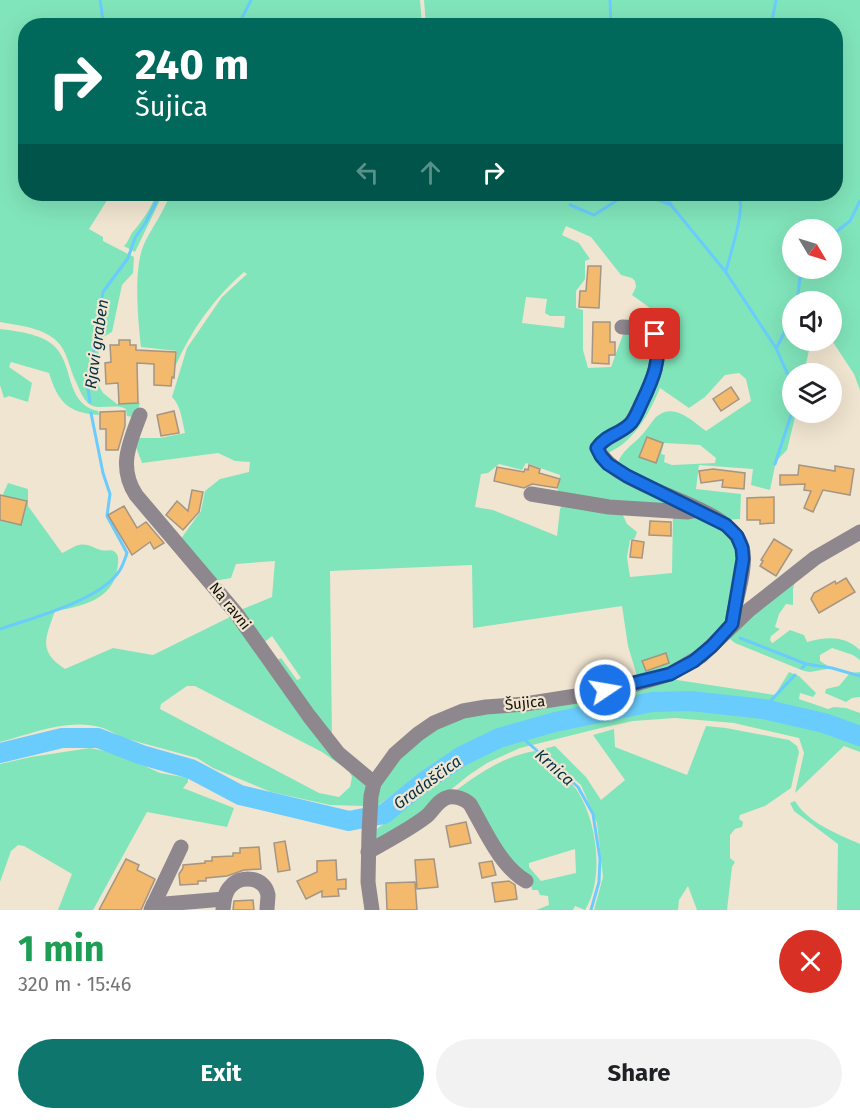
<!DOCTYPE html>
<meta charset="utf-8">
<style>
:root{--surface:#fff;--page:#f2f2f2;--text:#202124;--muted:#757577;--accent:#0f766e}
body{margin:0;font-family:"Fira Sans",sans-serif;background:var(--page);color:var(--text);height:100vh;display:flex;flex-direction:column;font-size:22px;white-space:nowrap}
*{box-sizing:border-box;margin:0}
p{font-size:20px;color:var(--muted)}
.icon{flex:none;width:33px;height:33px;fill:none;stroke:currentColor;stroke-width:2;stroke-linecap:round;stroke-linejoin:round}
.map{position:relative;height:910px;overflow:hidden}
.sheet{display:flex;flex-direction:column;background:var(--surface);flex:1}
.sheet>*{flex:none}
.top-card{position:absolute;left:18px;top:18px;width:825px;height:183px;border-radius:24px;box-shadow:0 6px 24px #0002;background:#00695c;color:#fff;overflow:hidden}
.needle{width:39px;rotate:128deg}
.controls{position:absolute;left:782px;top:219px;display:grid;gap:12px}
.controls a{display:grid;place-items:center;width:60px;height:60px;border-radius:50%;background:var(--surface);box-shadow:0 6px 24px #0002;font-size:30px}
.pin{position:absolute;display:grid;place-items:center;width:51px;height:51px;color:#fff;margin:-26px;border-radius:12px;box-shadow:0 3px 9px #0006}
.me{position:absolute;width:66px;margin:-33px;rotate:78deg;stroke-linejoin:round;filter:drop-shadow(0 0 4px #0008)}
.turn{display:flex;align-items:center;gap:21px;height:126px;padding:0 18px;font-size:27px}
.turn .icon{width:78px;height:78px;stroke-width:2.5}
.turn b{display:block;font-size:42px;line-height:51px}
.lanes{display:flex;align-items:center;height:57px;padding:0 18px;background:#0003;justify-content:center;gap:30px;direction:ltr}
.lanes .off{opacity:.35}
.round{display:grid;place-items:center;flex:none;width:63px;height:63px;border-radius:32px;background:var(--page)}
.summary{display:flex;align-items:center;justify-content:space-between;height:102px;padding:0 18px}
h1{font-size:36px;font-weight:700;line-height:45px;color:#1e9e55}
.primary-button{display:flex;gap:12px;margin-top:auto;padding:12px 18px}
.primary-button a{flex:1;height:69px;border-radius:36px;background:var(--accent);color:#fff;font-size:24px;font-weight:700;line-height:69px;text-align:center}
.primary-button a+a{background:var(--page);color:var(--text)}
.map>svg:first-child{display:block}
.green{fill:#81e5bb;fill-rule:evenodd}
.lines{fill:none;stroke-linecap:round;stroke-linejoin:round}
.stream{stroke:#6accfd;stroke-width:3}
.river{stroke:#6accfd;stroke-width:20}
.building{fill:#f3b96c;stroke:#a49584;stroke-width:1.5}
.minor{stroke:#8f878e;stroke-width:15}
.route-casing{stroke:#114b97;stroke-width:15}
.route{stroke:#1a73e8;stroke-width:10}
.labels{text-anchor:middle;stroke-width:4.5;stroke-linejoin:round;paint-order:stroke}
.street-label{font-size:15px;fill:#131009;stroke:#f0e5d0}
.water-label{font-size:16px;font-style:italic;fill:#022f43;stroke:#f0e5d0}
</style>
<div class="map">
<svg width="860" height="910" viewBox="0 0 860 910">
<rect width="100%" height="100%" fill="#f0e5d0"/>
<!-- green -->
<g class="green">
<path d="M0 0H420L422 25 26 26V194H111L89 229 103 237V241L134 257 133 273 122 285 112 332 98 340 99 359 92 374 103 393 117 404 140 403 137 413 133 417 127 416 126 409C115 403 99 411 89 404 83 399 80 391 77 384 71 373 69 360 63 349 51 328 21 326 0 322Z"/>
<path d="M424 0H860V390L854 374 831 339V302H792V340L811 341 804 373 792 374V412L796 413 787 450 776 461 770 490 751 485 753 469 699 465 696 489 741 494 740 519 723 520 624 470 618 463C621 452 632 445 640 437 646 431 650 424 655 418 673 401 691 420 706 431L751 401 746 379 739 373 725 375 705 397 689 408 660 388C649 414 633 444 605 454L601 446C614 439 629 431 638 418 655 395 664 362 659 335 658 328 660 322 657 316 652 308 640 301 632 295L636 287 635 281 632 278 621 275 591 237 566 226 562 235 579 243 590 259 585 261V279L576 291V308L583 310V350L588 368 611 367 624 332C679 323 643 393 631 415 623 430 585 437 594 454 608 479 657 492 681 503L688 508 687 510 611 504 557 495 560 475 526 463 522 470 499 464 488 473 481 474 475 507 493 510 557 536 560 509 564 502 621 511 627 524 637 532 635 538 630 540 627 557 630 577 672 573 673 513C697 514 737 521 740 551 741 565 737 579 734 592 730 613 725 630 708 645 685 667 665 668 638 679L628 646 622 606 473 628 472 565 330 571 332 740 312 716 275 661 281 658 297 680 301 678 272 636 262 644 238 611 272 597 275 561 236 564 231 578 214 581 180 540 201 511 205 491 220 479 249 472 250 462 235 461 218 453 142 463 136 447 132 448 135 438H160L185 433C182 420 181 406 172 397L187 348 222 297 247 274 244 272C214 298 191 330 175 367L177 351 141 347C138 320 133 269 144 244 152 227 164 212 170 194H836V26L426 25ZM792 230H831V268H792ZM526 297 547 299 545 313 550 316H565L564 328 522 323ZM664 443 700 445 716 458 715 463 672 465 664 462 665 455 661 454Z"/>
<path d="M156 194H163L135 252 124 246C128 242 129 238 132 233 142 221 151 209 156 194Z"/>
<path d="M0 329C17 331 41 334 53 345 75 364 64 403 98 411L99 415C68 413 58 402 49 373L11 362 9 367 32 383 28 402 9 396 4 398 0 385Z"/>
<path d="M8 483 28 489V506L62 553C68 551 73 546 79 545 88 543 93 548 101 550 107 552 111 548 115 552 120 556 118 564 117 570 113 599 81 607 55 611 46 638 37 650 65 669L113 648 153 655 234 615 362 780 366 787 363 806 330 805 271 792 213 768 197 758 120 737C85 711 38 732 0 742V501ZM187 686H195L322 752 349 771 352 777 350 787 339 797 319 793 160 709 161 704Z"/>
<path d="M795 581 793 589V605L786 604 779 614 775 627 780 629 771 636 770 640 772 643 774 642 790 630 804 635 807 642C826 637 844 635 860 650V660L853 655 832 648 820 655V661L828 666 827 669 810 672 804 671 735 643 730 639 731 633Z"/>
<path d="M789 672 799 676 816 693 813 697 800 693 799 699 828 709 834 707 846 708 860 713V728L803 710 700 695 663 693 521 722 480 738 433 764 376 807C378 764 421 737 455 719L675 677 677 680 775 695Z"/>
<path d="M860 672V697L852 698 846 702 825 693 826 689 839 686 850 673Z"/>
<path d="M660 707 714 708 823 728 860 741V752L844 746 795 793 804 753 799 738 734 723 675 718 633 721 601 728 520 748 487 763 469 775 413 820 373 844V832L454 768 498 743 518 741 549 729 596 718Z"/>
<path d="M706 726 726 728 789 740 797 746 799 752 791 788 765 806 740 815 739 819 743 822 742 827 735 829 730 835V858L735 862 732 867 727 910H697L688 886 679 900 678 910H594L603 877 597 823 581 785 550 758 543 749 555 746 586 777 601 800 625 780 593 735 614 729 615 747 687 775Z"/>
<path d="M90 748 119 754 160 773 188 778V782L183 788 234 808 227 827 147 812 93 910H58L72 874 24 846 18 845 11 851 0 882V764L31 757Z"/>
<path d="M535 751C547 765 566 776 576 789 597 819 605 878 585 910L575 906 573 910H536L549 905 548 896 540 895 538 890H532L530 878 517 874 455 791C480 773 504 756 535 751ZM575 849 576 873 541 881 529 867V863Z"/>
<path d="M795 801C808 823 838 834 860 844V910H837L838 844 794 811 790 803Z"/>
</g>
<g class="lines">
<!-- stream -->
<g class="stream">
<path d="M100 0 104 26"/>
<path d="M610 0 611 26"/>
<path d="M238 26 251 0"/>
<path d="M771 26 776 0"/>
<path d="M643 194 671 205"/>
<path d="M665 194 671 205 725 271 776 348 792 384"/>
<path d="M570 205 594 215 627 194"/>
<path d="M831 236 850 221 860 201"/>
<path d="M726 271C731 251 745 212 739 194"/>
<path d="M797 302 800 278 807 268"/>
<path d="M777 347 792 317"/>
<path d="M90 402 88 389 103 292 128 258 135 238 146 222 160 194"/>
<path d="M775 464 792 412"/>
<path d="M0 629C32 618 102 600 120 570 123 565 125 559 127 553L107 516 110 494 103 473 91 413"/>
<path d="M740 638 806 664"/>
<path d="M802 668 806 664 832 668 860 676"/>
<path d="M763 709 795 675"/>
<path d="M517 733 578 787 593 814 600 859 599 882 591 910"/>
<path d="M0 746 3 751"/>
</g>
<!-- river -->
<path class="river" d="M0 753 62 738H98L142 755 191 769 240 795 349 821 384 814 425 781 462 756 499 738 555 722 652 702 691 701 763 709 824 723 860 736"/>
</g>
<!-- building -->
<g class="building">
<path d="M588 266H601L599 308 579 307 580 291H586Z"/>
<path d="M593 322H610V342H615V355H609V364L592 363Z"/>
<path d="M119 340H130V345H136V350L176 352 174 378 172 377 171 386 154 385V364L137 363 138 403 119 404 118 383 106 384 105 363 111 362 110 345H119Z"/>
<path d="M731 387 739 399 721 411 713 399Z"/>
<path d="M125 411V426L118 450H106V429H100V412Z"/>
<path d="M174 411 179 433 161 436 157 415Z"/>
<path d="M647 437 663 443 656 463 639 457Z"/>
<path d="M529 465 540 469 539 473 560 479 557 488 532 484 524 488 494 481 497 467 524 472 525 469 528 470Z"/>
<path d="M799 465 835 471V466L854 469 850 495 823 490 813 512 804 508 811 491 804 490 805 484 780 485V475H798Z"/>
<path d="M713 469 745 473 744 489 722 487 723 480 701 483 699 471Z"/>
<path d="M192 490 203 492 199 512 183 530 166 515 177 501 188 511Z"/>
<path d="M0 495 27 501 21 525 0 520Z"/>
<path d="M774 497V523L760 524V520H747V498Z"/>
<path d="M124 506 137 528 146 522 164 543 154 549 150 542 132 555 108 515Z"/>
<path d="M650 521 671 522V536L649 535Z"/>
<path d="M774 539 792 550 776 576 760 566 763 561 761 560Z"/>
<path d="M632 540 644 542 642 558 630 557Z"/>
<path d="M846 578 855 592 819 613 811 599 814 593 835 581 836 584Z"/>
<path d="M666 653 669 663 646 671 642 661Z"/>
<path d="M466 822 471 843 450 847 446 826Z"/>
<path d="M285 841 290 870 278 872 274 843Z"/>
<path d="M259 847 261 869 244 870 227 876 206 878V881H198V884L180 885 179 874 183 868V865L205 863V861H212V857L233 856V853H240V848Z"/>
<path d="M126 859 139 865 137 870 155 879 141 910H99Z"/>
<path d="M434 859 438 887 417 889 415 860Z"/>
<path d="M336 860 337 880 346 879V889H338L339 896 322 897V891L306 899 297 881 317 872V861Z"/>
<path d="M492 861 496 875 482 878 479 863Z"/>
<path d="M509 881 515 885 517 899 495 902 492 883Z"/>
<path d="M415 882 417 910H387L386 883Z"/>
<path d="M253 900 254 910H233L234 901Z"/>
</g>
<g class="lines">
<!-- minor -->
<g class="minor">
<path d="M622 327 643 328 655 334C662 359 653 379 642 402 639 408 635 417 631 423 621 434 605 436 597 448 618 493 728 501 742 547 748 567 734 603 732 624"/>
<path d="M140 415C129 444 118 467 136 495L236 613 309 716 338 753 374 783"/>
<path d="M531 494 609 507 688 512 698 510"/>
<path d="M368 852C385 842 414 827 428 815 434 809 439 799 449 797 456 796 465 799 470 804 485 830 500 866 526 881"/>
<path d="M153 905 224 899"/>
<path d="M151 910 181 847"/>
<path d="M223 910C224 902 224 893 230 887 241 874 265 877 268 895 268 900 267 905 267 910"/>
<path d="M372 910 368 882 369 833 371 796 374 783 395 754 418 734 434 723 463 711 486 707 525 704 589 694 636 684 670 674 701 656 749 610 815 558 860 532"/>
</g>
</g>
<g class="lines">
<!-- route casing -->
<g class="route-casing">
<path id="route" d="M605 690 670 674 694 661 712 646 732 624 743 559 742 548 737 536 726 525 627 476 608 464 601 456 597 448C605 435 621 434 631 423 636 417 639 408 642 402 653 379 662 359 655 334"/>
</g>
<!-- route -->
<use href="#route" class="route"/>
</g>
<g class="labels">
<!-- street labels -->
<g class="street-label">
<text transform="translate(230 606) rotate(51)" y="5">Na ravni</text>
<text transform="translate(525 703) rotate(-6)" y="5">Šujica</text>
</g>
<!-- water labels -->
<g class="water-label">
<text transform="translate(96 344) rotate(-82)" y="6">Rjavi graben</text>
<text transform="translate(555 767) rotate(42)" y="6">Krnica</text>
<text transform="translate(427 782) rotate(-36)" y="6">Gradaščica</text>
</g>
</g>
</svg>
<div class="controls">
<a><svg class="needle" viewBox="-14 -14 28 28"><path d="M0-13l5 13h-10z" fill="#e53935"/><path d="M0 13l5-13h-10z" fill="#757577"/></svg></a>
<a><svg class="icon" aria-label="sound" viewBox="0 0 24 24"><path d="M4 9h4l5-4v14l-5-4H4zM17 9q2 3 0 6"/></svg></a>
<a><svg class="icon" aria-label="layers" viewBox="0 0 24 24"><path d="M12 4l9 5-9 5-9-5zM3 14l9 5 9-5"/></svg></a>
</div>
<div class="pin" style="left:655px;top:334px;background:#d93025"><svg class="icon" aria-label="arrive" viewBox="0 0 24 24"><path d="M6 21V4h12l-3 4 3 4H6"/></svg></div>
<svg class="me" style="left:605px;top:690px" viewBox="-20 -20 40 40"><circle r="17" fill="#1a73e8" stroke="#fff" stroke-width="3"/><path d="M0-11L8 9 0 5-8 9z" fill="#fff"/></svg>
<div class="top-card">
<div class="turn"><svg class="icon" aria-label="right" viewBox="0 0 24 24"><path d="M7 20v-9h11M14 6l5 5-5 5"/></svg><div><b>240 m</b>Šujica</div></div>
<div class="lanes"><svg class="icon off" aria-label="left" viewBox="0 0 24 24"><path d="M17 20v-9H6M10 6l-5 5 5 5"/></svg><svg class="icon off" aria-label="ahead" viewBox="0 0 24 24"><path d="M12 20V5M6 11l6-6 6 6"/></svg><svg class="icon" aria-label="right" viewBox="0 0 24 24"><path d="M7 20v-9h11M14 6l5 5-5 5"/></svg></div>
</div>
</div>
<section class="sheet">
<div class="summary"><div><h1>1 min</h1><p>320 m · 15:46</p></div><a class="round" style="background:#d93025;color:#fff"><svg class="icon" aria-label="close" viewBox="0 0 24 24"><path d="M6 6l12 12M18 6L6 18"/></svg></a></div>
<div class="primary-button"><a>Exit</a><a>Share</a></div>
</section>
